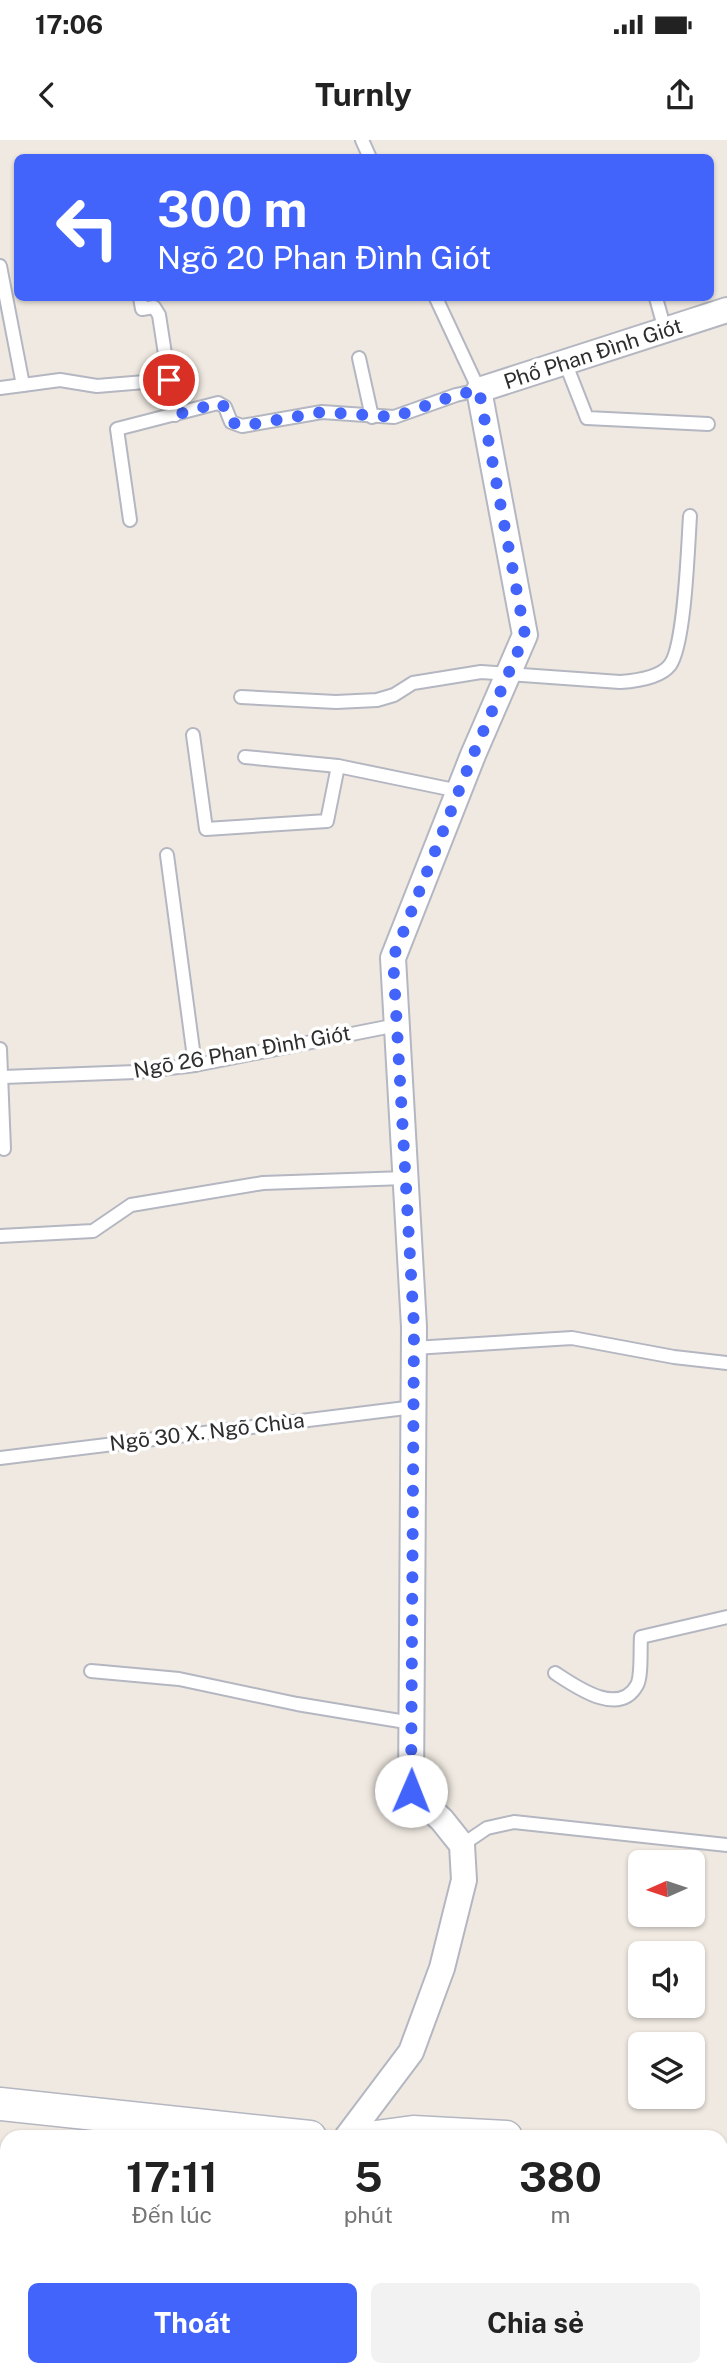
<!DOCTYPE html>
<html lang="vi">
<meta charset="utf-8">
<style>
:root{--surface:#fff;--page:#f2f2f2;--text:#222;--muted:#767676;--accent:#4264fb}
body{margin:0;font-family:"Public Sans",sans-serif;background:var(--page);color:var(--text);height:100vh;display:flex;flex-direction:column;font-size:26px;white-space:nowrap}
*{box-sizing:border-box;margin:0}
p{font-size:23px;color:var(--muted)}
.icon{flex:none;width:38px;height:38px;fill:none;stroke:currentColor;stroke-width:2;stroke-linecap:round;stroke-linejoin:round}
.map{position:relative;flex:1;overflow:hidden}
.sheet{position:absolute;left:0px;top:1990px;width:728px;height:247px;display:flex;flex-direction:column;background:var(--surface);border-radius:21px 21px 0 0;box-shadow:0 2px 5px #0004}
.sheet>*{flex:none}
.guide{position:absolute;left:14px;top:14px;width:700px;height:147px;border-radius:10px;box-shadow:0 2px 5px #0004;background:#4264fb;color:#fff;overflow:hidden}
.needle{width:46px;rotate:267deg}
.tools{position:absolute;left:628px;top:1710px;display:grid;gap:14px}
.tools a{display:grid;place-items:center;width:77px;height:77px;border-radius:10px;background:var(--surface);box-shadow:0 2px 5px #0004;font-size:35px}
.pin{position:absolute;display:grid;place-items:center;width:60px;height:60px;color:#fff;margin:-30px;border:4px solid #fff;border-radius:50%;box-shadow:0 2px 7px #0007}
.me{position:absolute;width:77px;margin:-38px;rotate:1deg;stroke-linejoin:round;filter:drop-shadow(0 0 5px #0008)}
.turn{display:flex;align-items:center;gap:24px;height:147px;padding:0 28px;font-size:32px}
.turn .icon{width:91px;height:91px;stroke-width:2.5}
.turn b{display:block;font-size:49px;line-height:60px}
.eta{display:flex;justify-content:space-evenly;align-items:center;height:119px;text-align:center}
.eta b{font-size:42px;font-weight:700;line-height:49px}
.cta{display:flex;gap:14px;margin-top:auto;padding:14px 28px}
.cta a{flex:1;height:80px;border-radius:10px;background:var(--accent);color:#fff;font-size:28px;font-weight:700;line-height:80px;text-align:center}
.cta a+a{background:var(--page);color:var(--text)}
.status{display:flex;justify-content:space-between;align-items:center;height:49px;padding:0 35px;background:var(--surface);direction:ltr}
.status svg{height:19px;fill:currentColor}
header{display:flex;justify-content:space-between;align-items:center;height:91px;padding:0 28px;background:var(--surface);font-size:32px;font-weight:700}
.map>svg:first-child{display:block}
.building{fill:#cbc7bf}
.lines{fill:none;stroke-linecap:round;stroke-linejoin:round}
.service-casing{stroke:#b4b7c1;stroke-width:16}
.minor-casing{stroke:#b4b7c1;stroke-width:28}
.tertiary-casing{stroke:#b4b7c1;stroke-width:35}
.service{stroke:#fff;stroke-width:12}
.minor{stroke:#fff;stroke-width:24}
.tertiary{stroke:#fff;stroke-width:32}
.route{stroke:#4264fb;stroke-width:12;stroke-dasharray:0 21.6}
.labels{text-anchor:middle;stroke-width:7;stroke-linejoin:round;paint-order:stroke}
.street-label{font-size:21px;fill:#2e2e2e;stroke:#fff}
</style>
<div class="status"><b>17:06</b><svg viewBox="0 0 49 12"><path d="M0 12V9h3v3zM5 12V6h3v6zM10 12V3h3v9zM15 12V0h3v12zM26 1h20v11H26zM47 4h2v5h-2z"/></svg></div>
<header><svg class="icon" aria-label="back" viewBox="0 0 24 24"><path d="M15 5l-7 7 7 7"/></svg>Turnly<svg class="icon" aria-label="share" viewBox="0 0 24 24"><path d="M12 15V3M7 8l5-5 5 5M5 13v7h14v-7"/></svg></header>
<div class="map">
<svg width="727" height="2236" viewBox="0 0 727 2236">
<rect width="100%" height="100%" fill="#efe9e1"/>
<!-- building -->
<g class="building">
<path d="M3 2231 96 2233V2236H3Z"/>
<path d="M131 2232 170 2234V2236H131Z"/>
</g>
<g class="lines">
<!-- service casing -->
<g class="service-casing">
<g id="service">
<path d="M362 0 370 18"/>
<path d="M0 126 23 245 60 240 97 246 169 240 175 275"/>
<path d="M140 158 142 169 154 167 159 175 169 240"/>
<path d="M656 158 665 190"/>
<path d="M359 218 372 277"/>
<path d="M565 222 587 278 708 284"/>
<path d="M0 248 23 245"/>
<path d="M130 380 117 289 218 263 225 267 231 282 242 286 322 272 394 277 456 255 479 250 436 158"/>
<path d="M241 557 336 562 377 560 394 555 413 543 481 532 620 542C635 541 660 538 670 525 685 505 688 405 690 376"/>
<path d="M193 595 206 689 327 681 338 626"/>
<path d="M245 617 338 626 459 651"/>
<path d="M167 715 195 925"/>
<path d="M0 909 4 1009"/>
<path d="M3 937 136 932 195 925 397 885"/>
<path d="M0 1096 93 1091 131 1065 263 1043 405 1038"/>
<path d="M414 1208 572 1198 674 1217 727 1223"/>
<path d="M0 1318 414 1267"/>
<path d="M91 1531 179 1539 297 1564 412 1583"/>
<path d="M555 1533C575 1546 619 1578 637 1545 642 1536 640 1508 641 1497L727 1477"/>
<path d="M462 1705 487 1688 514 1682 727 1705"/>
<path d="M721 2185 727 2164"/>
<path d="M707 2236 709 2230"/>
</g>
</g>
<!-- minor casing -->
<g class="minor-casing">
<g id="minor">
<path d="M347 1997 411 1912 442 1828 464 1740 462 1705 442 1680 411 1651 414 1187 393 818 473 615 525 495 479 250 727 170"/>
<path d="M363 2230 364 2236"/>
</g>
</g>
<!-- tertiary casing -->
<g class="tertiary-casing">
<g id="tertiary">
<path d="M0 1964 310 1997"/>
<path d="M376 1997 413 1992 506 1997"/>
<path d="M721 2124 727 2129"/>
</g>
</g>
<!-- service -->
<use href="#service" class="service"/>
<!-- minor -->
<use href="#minor" class="minor"/>
<!-- tertiary -->
<use href="#tertiary" class="tertiary"/>
</g>
<g class="lines">
<!-- route -->
<path class="route" d="M169 240 175 275 218 263 225 267 231 282 242 286 322 272 394 277 456 255 479 250 525 495 473 615 393 818 414 1187 411 1651"/>
</g>
<g class="labels">
<!-- street labels -->
<g class="street-label">
<text transform="translate(593 214) rotate(-18)" y="7">Phố Phan Đình Giót</text>
<text transform="translate(242 912) rotate(-10)" y="7">Ngõ 26 Phan Đình Giót</text>
<text transform="translate(207 1292) rotate(-7)" y="7">Ngõ 30 X. Ngõ Chùa</text>
</g>
</g>
</svg>
<div class="tools">
<a><svg class="needle" viewBox="-14 -14 28 28"><path d="M0-13l5 13h-10z" fill="#e53935"/><path d="M0 13l5-13h-10z" fill="#767676"/></svg></a>
<a><svg class="icon" aria-label="sound" viewBox="0 0 24 24"><path d="M4 9h4l5-4v14l-5-4H4zM17 9q2 3 0 6"/></svg></a>
<a><svg class="icon" aria-label="layers" viewBox="0 0 24 24"><path d="M12 4l9 5-9 5-9-5zM3 14l9 5 9-5"/></svg></a>
</div>
<div class="pin" style="left:169px;top:240px;background:#d93025"><svg class="icon" aria-label="arrive" viewBox="0 0 24 24"><path d="M6 21V4h12l-3 4 3 4H6"/></svg></div>
<svg class="me" style="left:411px;top:1651px" viewBox="-20 -20 40 40"><circle r="19" fill="#fff"/><path d="M0-13L10 11 0 6-10 11z" fill="#4264fb"/></svg>
<div class="guide">
<div class="turn"><svg class="icon" aria-label="left" viewBox="0 0 24 24"><path d="M17 20v-9H6M10 6l-5 5 5 5"/></svg><div><b>300 m</b>Ngõ 20 Phan Đình Giót</div></div>
</div>
<section class="sheet">
<div class="eta">
<div><b>17:11</b><p>Đến lúc</p></div>
<div><b>5</b><p>phút</p></div>
<div><b>380</b><p>m</p></div>
</div>
<div class="cta"><a>Thoát</a><a>Chia sẻ</a></div>
</section>
</div>
